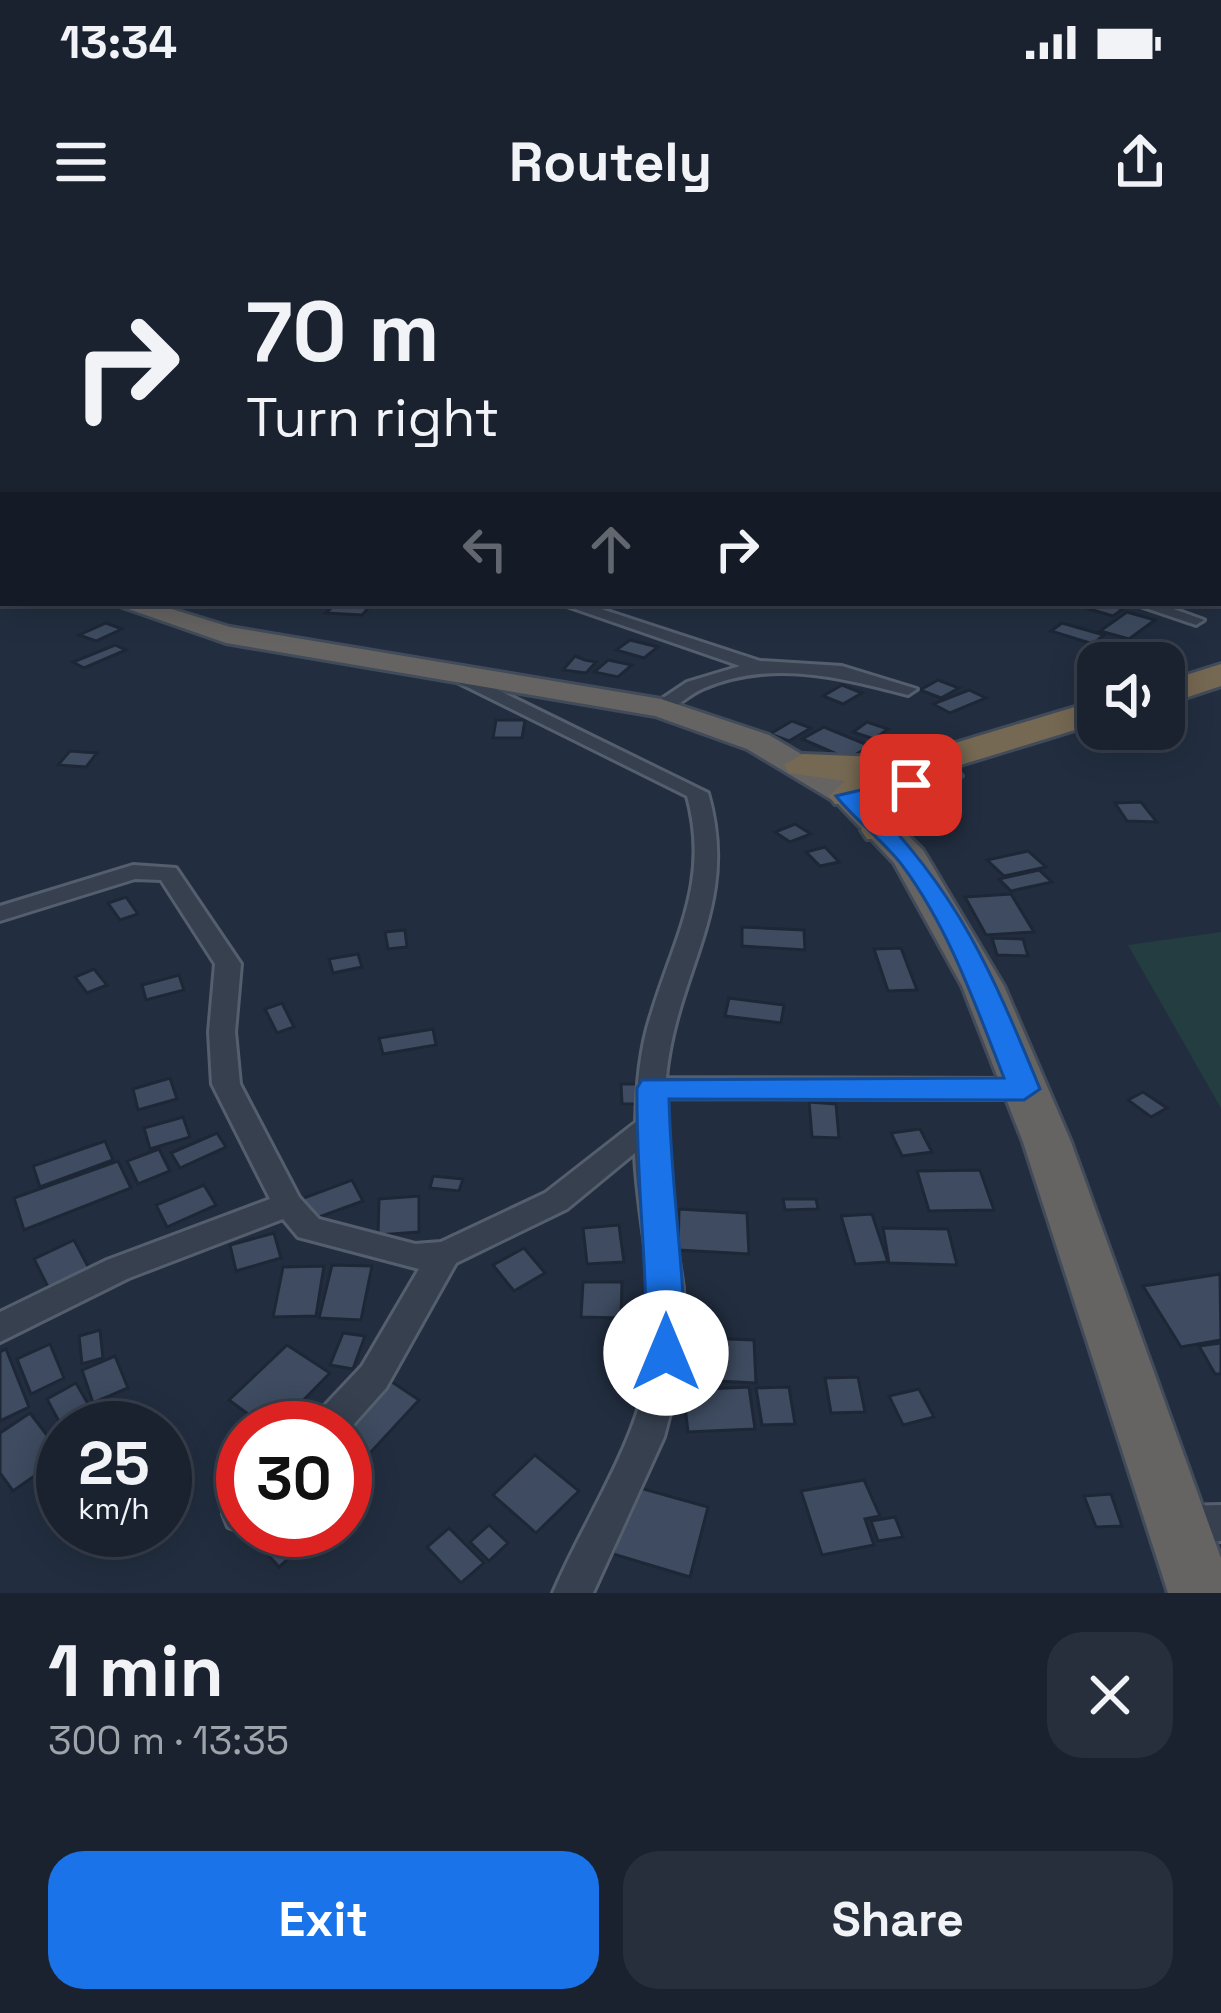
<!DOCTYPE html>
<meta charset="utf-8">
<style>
:root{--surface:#1a2230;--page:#272f3c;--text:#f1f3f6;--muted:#9fa4ab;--line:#383f4c;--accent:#1a73e8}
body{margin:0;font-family:"Space Grotesk",sans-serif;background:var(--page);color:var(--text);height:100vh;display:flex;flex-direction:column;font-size:45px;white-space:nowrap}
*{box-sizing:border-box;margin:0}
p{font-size:39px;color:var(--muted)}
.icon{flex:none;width:66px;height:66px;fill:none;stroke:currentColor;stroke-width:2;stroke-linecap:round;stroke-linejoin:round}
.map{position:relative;height:1353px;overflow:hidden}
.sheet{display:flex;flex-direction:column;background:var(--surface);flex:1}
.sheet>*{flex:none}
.top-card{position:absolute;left:0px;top:0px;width:1221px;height:366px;box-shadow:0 6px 30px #0003,0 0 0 3px var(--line);background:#1a2230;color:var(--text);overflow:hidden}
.controls{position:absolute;left:1077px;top:402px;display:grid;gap:24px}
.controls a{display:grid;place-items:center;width:108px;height:108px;border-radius:24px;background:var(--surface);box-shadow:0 6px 30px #0003,0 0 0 3px var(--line);font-size:60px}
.speed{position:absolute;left:36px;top:1161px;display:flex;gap:24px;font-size:60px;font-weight:700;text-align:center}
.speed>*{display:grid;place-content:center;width:156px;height:156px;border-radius:50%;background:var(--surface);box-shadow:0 6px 30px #0003,0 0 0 3px var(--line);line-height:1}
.speed small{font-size:30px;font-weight:400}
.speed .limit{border:18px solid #d22;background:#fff;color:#111}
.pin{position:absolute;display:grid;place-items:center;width:102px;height:102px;color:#fff;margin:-51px;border-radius:24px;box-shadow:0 6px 18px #0006}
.me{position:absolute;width:132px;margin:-66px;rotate:0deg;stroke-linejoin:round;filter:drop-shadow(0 0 9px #0008)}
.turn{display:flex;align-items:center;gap:42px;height:252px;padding:0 48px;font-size:54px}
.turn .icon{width:156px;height:156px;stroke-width:2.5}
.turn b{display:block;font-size:84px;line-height:102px}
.lanes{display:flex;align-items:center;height:114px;padding:0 48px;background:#0003;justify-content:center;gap:60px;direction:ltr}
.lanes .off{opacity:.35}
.round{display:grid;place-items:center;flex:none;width:126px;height:126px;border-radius:36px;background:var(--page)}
.overview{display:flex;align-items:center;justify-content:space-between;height:204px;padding:0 48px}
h1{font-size:72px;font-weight:700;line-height:90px}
.button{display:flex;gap:24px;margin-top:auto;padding:24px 48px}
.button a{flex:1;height:138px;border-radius:36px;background:var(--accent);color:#fff;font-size:48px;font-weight:700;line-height:138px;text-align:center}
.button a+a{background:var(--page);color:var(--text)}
.status{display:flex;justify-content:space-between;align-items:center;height:84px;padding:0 60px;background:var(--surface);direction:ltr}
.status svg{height:33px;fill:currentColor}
header{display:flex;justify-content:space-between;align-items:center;height:156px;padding:0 48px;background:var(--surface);font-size:54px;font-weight:700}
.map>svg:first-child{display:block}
.green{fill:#243d41}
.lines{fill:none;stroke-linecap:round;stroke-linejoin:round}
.river{fill:#344868;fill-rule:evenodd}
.building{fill:#3e4b60;stroke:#1d2736;stroke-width:3}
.minor-casing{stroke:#545e6d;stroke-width:6}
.trunk-casing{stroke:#414b5a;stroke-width:6}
.motorway-casing{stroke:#414b5a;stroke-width:6}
.minor{fill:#36404f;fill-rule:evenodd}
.trunk{fill:#656462;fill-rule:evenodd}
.motorway{fill:#766953;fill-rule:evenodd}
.route{fill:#1a73e8;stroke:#114b97;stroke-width:3}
</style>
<div class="status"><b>13:34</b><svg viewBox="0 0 49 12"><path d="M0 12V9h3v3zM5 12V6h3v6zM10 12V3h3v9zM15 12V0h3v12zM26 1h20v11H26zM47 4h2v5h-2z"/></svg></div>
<header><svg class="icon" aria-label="menu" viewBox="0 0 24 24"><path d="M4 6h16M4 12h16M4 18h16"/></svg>Routely<svg class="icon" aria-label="share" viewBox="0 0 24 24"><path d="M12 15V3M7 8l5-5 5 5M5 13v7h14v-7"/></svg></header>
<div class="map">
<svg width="1221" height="1353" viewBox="0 0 1221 1353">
<rect width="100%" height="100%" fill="#222e40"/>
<!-- green -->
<path class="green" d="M1221 692V868L1128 705Z"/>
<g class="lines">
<!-- river -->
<rect class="river" x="1218" y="245" width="3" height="16"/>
</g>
<!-- building -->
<g class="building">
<path d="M336 363H373L362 375 326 373Z"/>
<path d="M1069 363H1103L1123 369 1113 376Z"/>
<path d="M1127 372 1155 380 1129 399 1100 391Z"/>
<path d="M106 383 122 389 96 401 79 395Z"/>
<path d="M1062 383 1104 395 1093 404 1051 391Z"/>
<path d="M630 400 658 407 644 418 616 410Z"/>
<path d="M115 405 126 410 84 428 73 422Z"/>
<path d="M575 416 585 420 596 422 586 433 563 430Z"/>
<path d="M608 420 632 425 618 437 594 432Z"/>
<path d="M938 440 959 448 941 458 920 450Z"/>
<path d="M842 445 862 453 843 464 823 456Z"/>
<path d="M969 450 986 458 950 473 933 464Z"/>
<path d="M496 480H525L522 498H493Z"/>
<path d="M792 481 811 488 789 501 770 494Z"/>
<path d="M867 482 888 489 874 499 853 492Z"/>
<path d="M824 487 870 506 848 519 802 499Z"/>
<path d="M70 511 97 513 86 527 58 525Z"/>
<path d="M1141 562 1157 582 1127 581 1115 563Z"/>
<path d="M795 584 811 594 790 602 775 592Z"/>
<path d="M825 607 839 622 820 626 806 612Z"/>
<path d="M1028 611 1046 627 1004 636 987 620Z"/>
<path d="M1039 630 1052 642 1011 651 999 639Z"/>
<path d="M1011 654 1034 692 986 695 965 657Z"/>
<path d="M126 657 138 674 120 680 108 663Z"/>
<path d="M742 687 804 690 805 710 742 706Z"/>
<path d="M405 690 407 707 388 709 385 692Z"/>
<path d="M992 698 1023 699 1028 716 997 715Z"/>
<path d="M901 708 917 750 888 751 874 709Z"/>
<path d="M358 714 362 727 333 733 329 719Z"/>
<path d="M94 729 107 745 87 753 75 737Z"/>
<path d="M179 735 184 750 146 760 142 745Z"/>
<path d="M729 758 784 765 781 783 725 776Z"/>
<path d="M282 763 294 787 277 793 265 769Z"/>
<path d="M433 789 436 805 383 814 379 798Z"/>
<path d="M170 838 177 859 138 870 133 849Z"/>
<path d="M621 844H645L647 864H622Z"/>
<path d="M1143 852 1167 868 1151 877 1128 860Z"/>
<path d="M809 862 836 864 839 898 812 897Z"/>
<path d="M183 877 190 897 150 909 144 888Z"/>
<path d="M920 889 932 912 902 916 891 893Z"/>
<path d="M217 893 226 907 180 928 171 913Z"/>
<path d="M105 901 113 920 40 947 33 926Z"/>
<path d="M159 909 170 931 138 944 127 921Z"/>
<path d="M118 921 131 948 24 990 14 958Z"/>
<path d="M980 930 994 970 929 971 917 931Z"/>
<path d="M433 936 463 939 459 951 430 948Z"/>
<path d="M352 940 363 961 311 980 301 959Z"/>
<path d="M204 945 216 965 167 987 156 965Z"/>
<path d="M419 956V992L378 995 379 959Z"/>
<path d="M783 959H816L818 969 785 970Z"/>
<path d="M679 969 747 973 749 1014 678 1010Z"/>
<path d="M872 974 888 1022 855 1024 841 976Z"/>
<path d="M619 985 624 1022 587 1024 583 988Z"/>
<path d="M883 988 948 989 957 1025 889 1023Z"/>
<path d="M274 993 281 1018 236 1031 230 1005Z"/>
<path d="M74 1000 93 1036 52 1055 34 1019Z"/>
<path d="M524 1008 545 1033 514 1051 493 1025Z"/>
<path d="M332 1025 372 1026 361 1080 319 1078Z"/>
<path d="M324 1026 316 1076 273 1077 283 1027Z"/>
<path d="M1220 1034 1221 1100 1181 1107 1143 1046Z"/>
<path d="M583 1042H622L621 1078 581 1077Z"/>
<path d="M100 1090 103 1118 82 1124 79 1096Z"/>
<path d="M343 1093 365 1096 353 1129 330 1125Z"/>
<path d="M678 1097 754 1100 756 1143 677 1139Z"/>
<path d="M1221 1103V1134H1215L1199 1106Z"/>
<path d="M50 1104 64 1138 31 1154 17 1119Z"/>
<path d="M287 1105 330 1133 276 1188H267L229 1160Z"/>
<path d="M6 1109 29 1167 0 1181V1112Z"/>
<path d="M115 1116 128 1148 93 1163 82 1130Z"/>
<path d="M858 1137 865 1172 831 1173 825 1138Z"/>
<path d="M386 1138 419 1160 370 1213 339 1188Z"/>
<path d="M76 1143 102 1188H101L63 1189 47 1159Z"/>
<path d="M749 1147 755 1189 688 1192 683 1150Z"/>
<path d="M789 1147 795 1184 762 1185 756 1148Z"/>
<path d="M919 1149 934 1177 903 1185 889 1156Z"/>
<path d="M30 1173 63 1216 13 1251 0 1233V1193Z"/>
<path d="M240 1197 243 1235 239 1240 215 1227Z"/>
<path d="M535 1215 579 1251 536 1293 493 1255Z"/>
<path d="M864 1240 880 1276 865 1279 874 1305 822 1315 801 1251Z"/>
<path d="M165 1241 189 1255 165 1284Z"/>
<path d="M633 1246 708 1267 690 1337 613 1314Z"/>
<path d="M1111 1254 1122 1286 1096 1287 1084 1256Z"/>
<path d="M895 1277 903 1297 878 1301 871 1281Z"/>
<path d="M489 1285 508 1303 489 1321 470 1302Z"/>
<path d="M449 1288 484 1323 461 1343 427 1307Z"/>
<path d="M246 1290H319L279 1327Z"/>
</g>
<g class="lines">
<!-- minor casing -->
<g class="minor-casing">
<g id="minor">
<rect x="1218" y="182" width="3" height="8"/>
<rect x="0" y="258" width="3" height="8"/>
<path d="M558 363H583L760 421 842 426 917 449 908 455C839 437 770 419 702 449 687 456 676 468 661 474L651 468 654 464 687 442 740 426Z"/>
<path d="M1131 363H1157L1204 380 1196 385Z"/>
<path d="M447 425 708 553C741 666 676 730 666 838L1024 839 1034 842 1038 849 1034 856 1024 859 665 858 666 935 683 1048 684 1119 664 1197 593 1353H553C588 1270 648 1190 652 1097 654 1035 637 974 635 913L567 969 456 1023 386 1148 345 1194V1188H309L314 1177 362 1126 419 1029 298 997 283 979 129 1038 0 1102V1072L107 1020 270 959 212 844 209 792 215 724 161 640 135 639 0 681V666L133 625 176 628 241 724 235 792 240 844 299 957 319 979 415 1004 441 1002 545 953 636 882C637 844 640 807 652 772 676 694 710 640 687 556L441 434V426Z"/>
<path d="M243 1255V1290H247L242 1292 228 1287 223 1274 229 1260Z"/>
<path d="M1221 1265V1301L1179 1302 1165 1297 1160 1284 1165 1271 1179 1266Z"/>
</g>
</g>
<!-- trunk casing -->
<g class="trunk-casing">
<g id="trunk">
<rect x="0" y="292" width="3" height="16"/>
<path d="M111 363H152L230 387 661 459 769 495 861 549 923 610 1004 746 1071 902 1221 1318V1353H1168L1023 902 962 746 894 623 837 563 747 509 655 476 226 403Z"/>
</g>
</g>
<!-- motorway casing -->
<g class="motorway-casing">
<g id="motorway">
<path d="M1218 324 1221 325V343L1218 342Z"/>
<path d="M1221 424V446L1164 465V442Z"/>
<path d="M1098 460V483L954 527 962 536 909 572 897 599H867L861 590 877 558 902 543 863 564H835L829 556 845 541 789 533 784 525 803 514 905 518Z"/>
</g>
</g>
<!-- minor -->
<use href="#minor" class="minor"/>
<!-- trunk -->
<use href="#trunk" class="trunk"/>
<!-- motorway -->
<use href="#motorway" class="motorway"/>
</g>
<!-- sky -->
<linearGradient id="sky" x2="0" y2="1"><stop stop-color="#131923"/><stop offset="0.42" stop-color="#3e4c64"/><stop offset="1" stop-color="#3e4c64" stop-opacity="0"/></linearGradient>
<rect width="1221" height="326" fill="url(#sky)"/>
<!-- route -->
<path class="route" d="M911 538 923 545 920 550 866 560C958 651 992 732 1040 849L1024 860 669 859C671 945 684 1027 686 1113L680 1124 666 1129 652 1124 647 1113C647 1023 636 937 637 848L642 840 1004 838C976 766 949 688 902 625 883 600 856 581 836 556Z"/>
</svg>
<div class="controls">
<a><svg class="icon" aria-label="sound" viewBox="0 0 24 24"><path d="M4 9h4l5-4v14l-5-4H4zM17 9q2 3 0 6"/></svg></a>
</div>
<div class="speed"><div>25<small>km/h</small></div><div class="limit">30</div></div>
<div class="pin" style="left:911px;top:545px;background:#d93025"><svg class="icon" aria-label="arrive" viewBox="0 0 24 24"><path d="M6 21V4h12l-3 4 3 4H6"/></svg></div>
<svg class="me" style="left:666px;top:1113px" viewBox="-20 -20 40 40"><circle r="19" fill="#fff"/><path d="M0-13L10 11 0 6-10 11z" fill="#1a73e8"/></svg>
<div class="top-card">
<div class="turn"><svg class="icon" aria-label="right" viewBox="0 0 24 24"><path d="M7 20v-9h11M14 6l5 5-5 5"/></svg><div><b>70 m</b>Turn right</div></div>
<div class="lanes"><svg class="icon off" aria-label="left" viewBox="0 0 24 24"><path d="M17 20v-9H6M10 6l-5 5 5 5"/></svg><svg class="icon off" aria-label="ahead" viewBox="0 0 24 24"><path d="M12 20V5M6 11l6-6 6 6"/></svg><svg class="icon" aria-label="right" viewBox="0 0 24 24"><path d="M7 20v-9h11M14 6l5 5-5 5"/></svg></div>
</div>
</div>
<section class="sheet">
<div class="overview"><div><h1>1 min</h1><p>300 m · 13:35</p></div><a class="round"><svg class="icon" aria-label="close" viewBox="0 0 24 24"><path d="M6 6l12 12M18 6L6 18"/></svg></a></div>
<div class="button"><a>Exit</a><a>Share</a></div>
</section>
